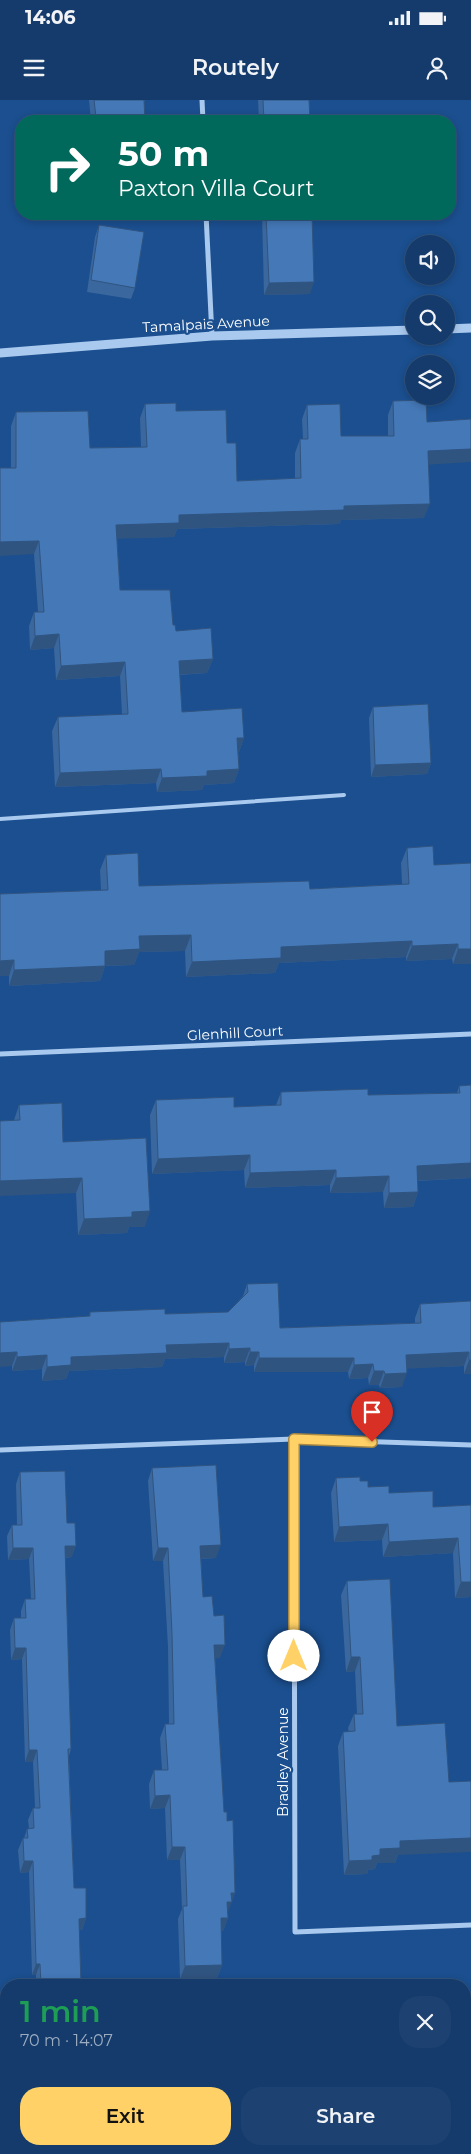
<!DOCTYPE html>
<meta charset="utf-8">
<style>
:root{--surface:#143b6b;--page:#1d4271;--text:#f1f3f6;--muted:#9dadc1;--line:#33557e;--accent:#ffd166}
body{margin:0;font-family:Montserrat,sans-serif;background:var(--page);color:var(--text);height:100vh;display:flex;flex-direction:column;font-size:19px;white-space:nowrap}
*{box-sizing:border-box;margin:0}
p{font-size:16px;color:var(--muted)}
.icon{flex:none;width:28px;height:28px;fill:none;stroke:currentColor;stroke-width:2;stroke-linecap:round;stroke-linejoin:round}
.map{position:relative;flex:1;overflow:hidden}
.drawer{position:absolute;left:0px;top:1879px;width:471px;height:176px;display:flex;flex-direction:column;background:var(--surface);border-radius:20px 20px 0 0;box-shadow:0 2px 8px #0003,0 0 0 1px var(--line)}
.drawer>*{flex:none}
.hud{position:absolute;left:15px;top:15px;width:441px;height:105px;border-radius:20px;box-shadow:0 2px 8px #0003,0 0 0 1px var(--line);background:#00695c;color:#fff;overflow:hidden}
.buttons{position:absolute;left:405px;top:135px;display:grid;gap:10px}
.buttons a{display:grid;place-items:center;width:50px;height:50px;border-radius:50%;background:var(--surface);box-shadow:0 2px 8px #0003,0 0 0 1px var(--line);font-size:25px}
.pin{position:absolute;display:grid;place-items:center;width:42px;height:42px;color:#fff;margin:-51px -21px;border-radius:50% 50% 50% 0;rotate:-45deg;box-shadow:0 0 5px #0007}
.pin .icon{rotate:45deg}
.me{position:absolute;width:55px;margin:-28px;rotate:0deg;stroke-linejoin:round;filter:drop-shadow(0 0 4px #0008)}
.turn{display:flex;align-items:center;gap:18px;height:105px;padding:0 20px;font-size:22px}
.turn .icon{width:65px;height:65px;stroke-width:2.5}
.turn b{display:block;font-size:35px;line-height:42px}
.round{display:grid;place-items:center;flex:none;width:52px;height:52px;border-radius:20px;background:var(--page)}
.summary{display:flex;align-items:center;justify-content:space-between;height:85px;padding:0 20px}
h1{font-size:30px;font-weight:600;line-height:38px;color:#1e9e55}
.primary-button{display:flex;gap:10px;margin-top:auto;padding:10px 20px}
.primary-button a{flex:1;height:58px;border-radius:20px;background:var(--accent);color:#111;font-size:20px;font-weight:600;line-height:58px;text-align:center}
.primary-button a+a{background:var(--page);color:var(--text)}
.status{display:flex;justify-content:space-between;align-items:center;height:35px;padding:0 25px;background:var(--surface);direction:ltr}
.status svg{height:14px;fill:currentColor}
header{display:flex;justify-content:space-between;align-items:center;height:65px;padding:0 20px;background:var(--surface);font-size:22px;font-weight:600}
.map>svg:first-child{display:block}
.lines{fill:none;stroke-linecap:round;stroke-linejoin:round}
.service{stroke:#a9c9ee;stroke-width:4}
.minor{stroke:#a9c9ee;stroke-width:5}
.tertiary{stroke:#a9c9ee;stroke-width:9}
.wall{fill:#3a679d}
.shaded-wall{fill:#305480}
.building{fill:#4478b7;stroke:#305480}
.route-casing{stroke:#a68842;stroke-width:12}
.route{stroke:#ffd166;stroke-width:9}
.labels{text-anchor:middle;stroke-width:4.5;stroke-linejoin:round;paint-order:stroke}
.street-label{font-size:14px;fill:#fff;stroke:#1b4f8f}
</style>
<div class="status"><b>14:06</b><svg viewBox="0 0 49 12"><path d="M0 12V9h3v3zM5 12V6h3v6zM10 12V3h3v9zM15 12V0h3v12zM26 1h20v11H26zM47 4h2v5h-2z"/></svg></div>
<header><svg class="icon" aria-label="menu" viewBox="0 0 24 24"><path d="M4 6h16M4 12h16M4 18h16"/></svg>Routely<svg class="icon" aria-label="person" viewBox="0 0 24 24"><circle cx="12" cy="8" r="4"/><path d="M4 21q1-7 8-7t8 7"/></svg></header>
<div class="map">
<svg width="471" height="2054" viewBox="0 0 471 2054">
<rect width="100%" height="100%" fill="#1b4f8f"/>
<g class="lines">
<!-- service -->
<path class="service" d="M0 719 344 695"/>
<!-- minor -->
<g class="minor">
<path d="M202 0 203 21"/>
<path d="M206 114 212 236"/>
<path d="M0 954 471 934"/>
<path d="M294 1339 295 1832 471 1825"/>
<path d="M0 1350 294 1339 471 1345"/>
</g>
<!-- tertiary -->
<g class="tertiary">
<path d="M446 229 471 228"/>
<path d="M0 253 212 236 414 230"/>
</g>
</g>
<!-- wall -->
<g class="wall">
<path d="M89 0H145L144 2 145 21H91Z"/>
<path d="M258 0H309L310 21H259Z"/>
<path d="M262 114H312L310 194 264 195Z"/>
<path d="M99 125 135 188 131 199 87 192 95 137Z"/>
<path d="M393 301 428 365 424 418 341 420 339 424 177 429 174 437 117 438 120 490 173 525 176 531 213 559 207 573 179 575 182 612 244 638 239 652H238L239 669 234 683 204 685 202 690 157 692 156 683 55 687 52 631 58 617 122 615 120 576 56 580 54 548 30 550 29 526 34 512H38L34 454 11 368V326L16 312 90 348 141 347 140 318 145 304 176 311 227 343 237 381 295 379V353L300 339H303L302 319 307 305 341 336H388V315Z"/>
<path d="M373 607 431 663 427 674 371 677 369 618Z"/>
<path d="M407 748 434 765 471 864H453L452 859 406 861V857L279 863 275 873 186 877 185 851 139 852 134 865 105 866 100 881 9 886V876L0 794 101 790 100 770 106 755 139 786 310 789 402 784 401 763Z"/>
<path d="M471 985V1078L418 1081V1092L413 1107 384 1108 383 1092 330 1093V1085L245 1088 244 1070 152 1074 150 1015 156 1000 234 1007 276 1005 281 992 368 995 457 993 459 986Z"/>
<path d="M19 1005 63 1042 145 1127H129L127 1133 78 1135 76 1093 14 1020Z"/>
<path d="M247 1184 280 1228 415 1223V1218L420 1204 471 1201V1274H464V1266L406 1268 402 1287 380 1288 379 1285H369L368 1278 349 1279 348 1272H254V1265L245 1266V1262L224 1263V1257L165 1259 162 1267 69 1271 66 1279 42 1281V1269L12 1271V1266L0 1222 89 1216 90 1212 165 1214 228 1212 243 1196Z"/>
<path d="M152 1368 216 1458 201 1459 203 1497 214 1516 220 1558H215L224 1712 227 1721 235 1793 227 1813 228 1818 223 1831H221L222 1865 217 1878 180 1879 178 1819 182 1809 180 1760H167L165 1708 150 1709 149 1684 154 1670H162L160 1638 165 1624H169L168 1547 163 1461H153L148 1381Z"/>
<path d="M20 1372 67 1423 72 1457 65 1458 71 1649 69 1656 74 1788 86 1818 82 1830H79L81 1885H36V1875H32L29 1772 20 1773 18 1750 23 1738H24L27 1729H29L28 1720 33 1708H35L33 1662H25L22 1559 11 1560 10 1530 14 1518H21V1511L25 1499H31L29 1459 8 1460 7 1436 12 1425H17L16 1384Z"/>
<path d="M336 1378 360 1381 368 1387 389 1393 433 1407 471 1405V1497L455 1498 453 1453 383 1457 382 1440 334 1442 331 1393Z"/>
<path d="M347 1481 398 1755 395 1763H377L375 1769 368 1770 367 1774 344 1775 338 1646 343 1632H349L348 1628 354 1614H357L355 1571 346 1572 341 1495Z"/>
<path d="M31 2049H73V2051L72 2054H31Z"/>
</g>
<!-- shaded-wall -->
<g class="shaded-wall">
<path d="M96 17H100L99 21H94Z"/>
<path d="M314 182 310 194 264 195 269 183Z"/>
<path d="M471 349V362L423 365 428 351Z"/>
<path d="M430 404 424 418 341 420 339 424 177 429 174 437 111 439 116 425 179 415 344 406Z"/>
<path d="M39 441 34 454 0 456V442Z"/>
<path d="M59 534 54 548 30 550 35 536Z"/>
<path d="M213 559 207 573 173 575 179 561Z"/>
<path d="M125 562 120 576 56 580 61 566Z"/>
<path d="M237 638H244L239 652H232Z"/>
<path d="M431 663 427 674 371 677 375 665Z"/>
<path d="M161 669 156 683 55 687 60 673Z"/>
<path d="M239 669 234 683 204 685 202 690 157 692 162 678 207 671Z"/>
<path d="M191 835 185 851 139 852 134 865 99 866 105 851 139 836Z"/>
<path d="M412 841 406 857 279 863 275 873 186 877 192 862 281 847Z"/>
<path d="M458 844 452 859 406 861 412 846Z"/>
<path d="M458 849H471V864H453Z"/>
<path d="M14 860 9 876H0V861Z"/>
<path d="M105 866 100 881 9 886 14 870Z"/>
<path d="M250 1055 244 1070 152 1074 158 1059Z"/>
<path d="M471 1063V1078L412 1081 417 1066Z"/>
<path d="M336 1070 330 1085 245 1088 250 1073Z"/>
<path d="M389 1076 383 1092 330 1093 336 1078Z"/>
<path d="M82 1078 76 1093 0 1096V1081Z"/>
<path d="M418 1092 413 1107 384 1108 389 1093Z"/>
<path d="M150 1111 145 1127H129L127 1133 78 1135 84 1119 132 1112Z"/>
<path d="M229 1243 224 1257 165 1259 162 1267 69 1271 66 1279 42 1281 47 1267 71 1257 166 1245Z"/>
<path d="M250 1248 245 1262 224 1263 229 1249Z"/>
<path d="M17 1252 12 1266 0 1267V1253Z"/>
<path d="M250 1252H259L254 1265 245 1266Z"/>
<path d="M469 1252 464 1266 401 1269 406 1255Z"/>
<path d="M47 1255 42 1269 12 1271 17 1257Z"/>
<path d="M259 1258H354L348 1272H254Z"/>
<path d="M469 1260H471V1274H464Z"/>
<path d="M373 1264 368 1278 349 1279 354 1265Z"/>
<path d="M374 1271H384L379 1285H369Z"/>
<path d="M407 1273 402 1287 380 1288 385 1274Z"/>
<path d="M388 1424 382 1440 334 1442 339 1427Z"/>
<path d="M458 1438 453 1453 383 1457 389 1442Z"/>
<path d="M221 1445 216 1458 195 1459 200 1446Z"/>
<path d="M65 1446H76L72 1457 61 1458Z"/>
<path d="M13 1448H33L29 1459 8 1460Z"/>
<path d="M158 1448H168L163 1461H153Z"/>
<path d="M461 1482H471V1497L455 1498Z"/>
<path d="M214 1545H225L220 1558 210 1559Z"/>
<path d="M15 1548H26L22 1559 11 1560Z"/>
<path d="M351 1557H360L355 1571 346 1572Z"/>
<path d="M29 1650H37L33 1662H25Z"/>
<path d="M170 1695 165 1708 150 1709 155 1696Z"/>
<path d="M471 1738V1752L398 1755 395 1763H377L375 1769 368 1770 367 1774 344 1775 349 1761 372 1756 380 1749 400 1741Z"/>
<path d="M172 1747H185L180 1760H167Z"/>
<path d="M24 1761H33L29 1772 20 1773Z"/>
<path d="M231 1793H235L227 1815 222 1816Z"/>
<path d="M86 1818 82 1830H75L79 1819Z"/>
<path d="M221 1818H228L223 1831H216Z"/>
<path d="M36 1864H40L36 1875H32Z"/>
<path d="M222 1865 217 1878 180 1879 185 1866Z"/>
<path d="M471 1932V1946L465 1947V1933Z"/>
</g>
<!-- building -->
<g class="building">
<path d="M94 0H144L145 21H100V17H96Z"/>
<path d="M263 0H309L310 21H264Z"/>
<path d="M266 114H312L314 182 269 183Z"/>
<path d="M99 125 144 132 135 188 91 180Z"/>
<path d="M426 300 427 322 471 319V349L428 351 430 404 344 406V410L179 415V423L116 425 120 490H170L173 525H175L176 531 211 528 213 559 179 561 182 612 242 608 244 638H237L239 669 207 671V676L162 678 161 669 60 673 58 617 128 614 125 562 61 566 59 534 35 536 34 512H44L39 441 0 442V368H16V312L88 311 90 348 147 347 145 304 176 303V311L226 310 227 343H236L237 381 301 378 300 339H308L307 305 340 304 341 336H394L393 301Z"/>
<path d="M428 604 431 663 375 665 373 607Z"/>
<path d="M433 746 434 765 471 763V849H458V844L412 846V841L281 847V858L192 862 191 835 139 836 140 849 105 851V866L14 870V860L0 861V794L108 790 106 755 138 753 139 786 309 781 310 789 409 784 407 748Z"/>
<path d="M471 985V1063L417 1066 418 1092 389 1093V1076L336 1078V1070L250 1073V1055L158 1059 156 1000 234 997V1007L281 1005V992L368 989V995L460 993 459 986Z"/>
<path d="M62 1003 63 1042 146 1038 150 1111 132 1112V1117L84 1119 82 1078 0 1081V1021L20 1020 19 1005Z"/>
<path d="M278 1183 280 1228 421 1223 420 1204 471 1201V1260H469V1252L406 1255 407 1273 385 1274 384 1271H374L373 1264 354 1265V1258H259V1252H250V1248L229 1249V1243L166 1245 167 1253 71 1257V1265L47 1267V1255L17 1257V1252L0 1253V1222L90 1216V1212L165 1209V1214L228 1212 248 1192 247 1184Z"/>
<path d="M216 1365 221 1445 200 1446 203 1497 212 1496 214 1516 224 1515 225 1545H214L224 1712H227V1721L233 1720 235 1793H231L232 1802H227L228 1818H221L222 1865 185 1866 183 1806H187L185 1747H172L170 1695 155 1696 154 1670H168L165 1624H174L172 1534 168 1448H158L152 1368Z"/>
<path d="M65 1371 67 1423H75L76 1446H65L71 1649H68L74 1788H86V1818L79 1819 81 1885H41L40 1864H36L33 1761H24L23 1738H28L27 1729 34 1728 33 1708H40L37 1650H29L26 1548H15L14 1518H26L25 1499H35L33 1448H13L12 1425H22L20 1372Z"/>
<path d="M360 1377V1381H368V1387L389 1386V1393L433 1391V1407L471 1405V1482H461L458 1438 389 1442 388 1424 339 1427 336 1378Z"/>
<path d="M390 1479 397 1626 445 1623 449 1682 471 1681V1738L400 1741V1748L380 1749V1755L372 1756V1760L349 1761 343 1632 355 1631 354 1614H363L360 1557H351L347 1481Z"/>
<path d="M228 1881 231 1885H222Z"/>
<path d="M465 1906H471V1932L465 1933Z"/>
<path d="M35 2049H73V2051H69V2054H36Z"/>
</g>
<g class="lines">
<!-- route casing -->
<g class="route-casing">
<path id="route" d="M294 1556V1339L372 1342"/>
</g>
<!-- route -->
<use href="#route" class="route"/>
</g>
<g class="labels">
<!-- street labels -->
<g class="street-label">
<text transform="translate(206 224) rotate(-3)" y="5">Tamalpais Avenue</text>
<text transform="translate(235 933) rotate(-3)" y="5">Glenhill Court</text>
<text transform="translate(283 1662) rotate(-90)" y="5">Bradley Avenue</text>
</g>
</g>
</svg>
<div class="buttons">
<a><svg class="icon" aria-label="sound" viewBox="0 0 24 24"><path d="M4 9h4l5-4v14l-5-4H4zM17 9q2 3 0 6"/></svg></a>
<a><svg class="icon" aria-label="search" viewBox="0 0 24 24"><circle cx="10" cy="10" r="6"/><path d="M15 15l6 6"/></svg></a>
<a><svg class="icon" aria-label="layers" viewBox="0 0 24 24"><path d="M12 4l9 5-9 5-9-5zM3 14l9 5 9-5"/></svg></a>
</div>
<div class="pin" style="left:372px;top:1342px;background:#d93025"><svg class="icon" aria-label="arrive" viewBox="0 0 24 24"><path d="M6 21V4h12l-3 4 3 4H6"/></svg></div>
<svg class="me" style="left:294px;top:1556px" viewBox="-20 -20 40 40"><circle r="19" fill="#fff"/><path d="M0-13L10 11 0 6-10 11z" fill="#ffd166"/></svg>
<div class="hud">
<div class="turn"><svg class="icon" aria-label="right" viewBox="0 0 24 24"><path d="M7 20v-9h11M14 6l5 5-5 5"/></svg><div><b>50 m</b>Paxton Villa Court</div></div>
</div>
<section class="drawer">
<div class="summary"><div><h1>1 min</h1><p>70 m · 14:07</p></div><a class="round"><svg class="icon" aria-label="close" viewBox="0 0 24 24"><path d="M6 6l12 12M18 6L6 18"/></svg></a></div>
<div class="primary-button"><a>Exit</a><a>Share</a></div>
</section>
</div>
